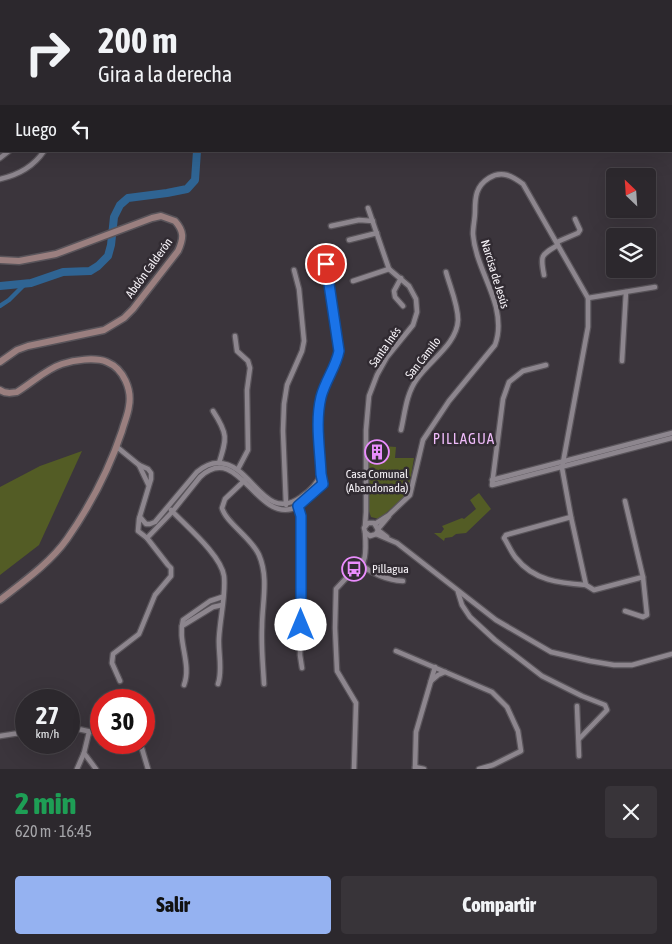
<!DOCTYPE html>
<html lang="es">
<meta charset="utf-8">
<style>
:root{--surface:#2c282d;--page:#383439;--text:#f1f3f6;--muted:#a6a6aa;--line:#484449;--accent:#95b2f1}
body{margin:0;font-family:"Asap Condensed",sans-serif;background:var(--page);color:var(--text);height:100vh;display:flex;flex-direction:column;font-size:19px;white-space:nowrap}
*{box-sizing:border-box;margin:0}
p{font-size:16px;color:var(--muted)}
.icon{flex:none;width:28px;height:28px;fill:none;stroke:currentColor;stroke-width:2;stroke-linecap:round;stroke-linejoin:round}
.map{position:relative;height:769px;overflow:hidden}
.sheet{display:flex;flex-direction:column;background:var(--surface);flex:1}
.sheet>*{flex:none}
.top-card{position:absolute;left:0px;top:0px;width:672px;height:152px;box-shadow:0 5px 20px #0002,0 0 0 1px var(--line);background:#2c282d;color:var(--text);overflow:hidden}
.needle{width:32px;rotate:335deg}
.fabs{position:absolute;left:606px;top:168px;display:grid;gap:10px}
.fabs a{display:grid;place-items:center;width:50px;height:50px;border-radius:5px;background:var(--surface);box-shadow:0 5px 20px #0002,0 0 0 1px var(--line);font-size:25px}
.speed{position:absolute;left:15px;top:689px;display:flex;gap:10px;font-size:25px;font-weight:700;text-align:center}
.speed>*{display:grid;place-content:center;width:65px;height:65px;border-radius:50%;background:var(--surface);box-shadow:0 5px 20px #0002,0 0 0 1px var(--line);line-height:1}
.speed small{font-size:12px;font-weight:400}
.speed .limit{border:8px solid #d22;background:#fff;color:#111}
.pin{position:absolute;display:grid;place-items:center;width:42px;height:42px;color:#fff;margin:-21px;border:2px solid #fff;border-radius:50%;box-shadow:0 1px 5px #0007}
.me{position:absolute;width:55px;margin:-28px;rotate:0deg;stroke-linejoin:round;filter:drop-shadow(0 0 4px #0008)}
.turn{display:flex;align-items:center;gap:18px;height:105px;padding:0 15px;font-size:22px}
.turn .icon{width:65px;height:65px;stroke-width:2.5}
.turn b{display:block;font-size:35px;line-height:42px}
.then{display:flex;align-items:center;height:48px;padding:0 15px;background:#0003;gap:10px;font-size:19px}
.round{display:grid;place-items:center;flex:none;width:52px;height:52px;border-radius:5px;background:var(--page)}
.headline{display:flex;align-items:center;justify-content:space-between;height:85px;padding:0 15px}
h1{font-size:30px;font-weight:800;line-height:38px;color:#1e9e55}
.action{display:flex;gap:10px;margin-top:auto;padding:10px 15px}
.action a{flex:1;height:58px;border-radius:5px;background:var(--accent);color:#111;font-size:20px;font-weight:800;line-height:58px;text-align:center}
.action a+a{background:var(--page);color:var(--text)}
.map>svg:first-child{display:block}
.green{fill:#535c25}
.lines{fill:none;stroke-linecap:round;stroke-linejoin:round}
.canal{stroke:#2f6493;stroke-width:4.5}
.river{stroke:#2f6493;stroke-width:8}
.street-casing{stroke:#59545a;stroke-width:7}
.secondary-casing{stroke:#59545a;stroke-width:9}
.street{stroke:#8d868e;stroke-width:4.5}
.secondary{stroke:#9a7f7f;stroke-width:6}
.route-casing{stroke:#114b97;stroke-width:12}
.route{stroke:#1a73e8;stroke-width:9}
.labels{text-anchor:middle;stroke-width:5;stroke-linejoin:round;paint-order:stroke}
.street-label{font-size:12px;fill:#f7f3f8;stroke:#312b32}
.poi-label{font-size:12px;fill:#f7f3f8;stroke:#312b32}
.quarter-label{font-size:15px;letter-spacing:1px;fill:#eebbf9;stroke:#312b32}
</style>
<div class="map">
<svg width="672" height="769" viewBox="0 0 672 769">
<rect width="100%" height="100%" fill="#3b353c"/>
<!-- green -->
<g class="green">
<path d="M382 446 396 447 395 458H414L408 494 379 519 371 517 369 511V459L381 458Z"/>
<path d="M82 451 39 545 0 575V487L40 466Z"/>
<path d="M479 493 491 509 466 533 456 534 452 537 445 538 444 541 434 533H441L444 529 442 526 462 518 464 519 476 509 470 500Z"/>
</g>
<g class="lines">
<!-- canal -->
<path class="canal" d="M0 306 9 300 25 284"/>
<!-- river -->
<g class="river">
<path d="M96 1 97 0"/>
<path d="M588 1V0"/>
<path d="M671 94H672"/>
<path d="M0 286 31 283 63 272 90 271 98 266 108 256 111 245 114 217 120 205 128 198 167 193 187 189 195 180 197 151"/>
</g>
<!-- street casing -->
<g class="street-casing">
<g id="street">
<path d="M0 60 1 62"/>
<path d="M0 125 1 122"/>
<path d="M0 158 9 151"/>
<path d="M0 179C18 175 34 166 44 151"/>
<path d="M331 226 359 220 373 221"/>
<path d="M349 240 377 233"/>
<path d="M557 242 578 233 580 230 575 219"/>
<path d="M544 275C540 255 541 255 558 245"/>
<path d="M401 278 394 291 395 297 403 306"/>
<path d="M353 281 389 269"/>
<path d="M588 298 655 287"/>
<path d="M235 336 237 351 248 361 250 368 247 390 248 450 238 469"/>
<path d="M622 361 626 292"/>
<path d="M546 365 523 371 509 382 503 399 492 485 672 438"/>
<path d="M213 411C228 434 227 438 219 463"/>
<path d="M401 430C405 413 406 394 417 379 430 360 457 344 458 320 458 304 450 287 446 272"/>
<path d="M117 447 139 465 148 469 151 473V479L139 519 138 531 147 538 168 565 171 568V576L155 595 139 634 113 654 112 663 120 681"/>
<path d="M139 465 148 484"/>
<path d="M245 480 225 499 222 508C226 523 251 537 259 555 269 578 262 603 262 627 261 646 263 665 264 684"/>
<path d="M492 480 672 433"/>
<path d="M286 505 283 431 284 404 287 385 302 351 304 341 299 289 294 270"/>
<path d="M298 506 301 517V625L300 655 302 668"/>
<path d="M171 510C186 526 221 555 224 576 226 595 220 618 219 638 218 652 223 670 218 684"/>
<path d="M140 517 146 524H150L155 522 197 472C203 467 210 463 218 463 253 463 263 524 301 497 310 491 317 484 321 474"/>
<path d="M571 517 506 535 504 538C508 544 511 552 516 558 534 581 560 583 586 585"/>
<path d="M375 524 389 515 410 495 423 440 449 401 495 345C500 332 499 320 496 307 490 283 475 260 473 234 473 226 475 219 475 211 475 197 476 186 489 178 502 170 512 176 523 184L588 298V327L562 468 571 517 586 585 594 590 643 577 625 501"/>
<path d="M365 526 366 512V430L369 396 377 375 387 357 413 325 417 312 416 299 409 286 389 269 368 208"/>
<path d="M378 529 389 516"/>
<path d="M378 530 376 534 370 536 365 532 364 528 368 523H374L378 530 387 537"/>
<path d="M376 534 397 543 496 620 551 652 590 661 614 665H632L672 654"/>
<path d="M147 538 172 512 200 477C237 442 255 518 291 509 302 506 313 494 322 486L323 482 321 474C320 449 315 422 321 397 325 381 336 367 339 351L326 264 323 258"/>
<path d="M359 563C371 573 387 580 403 581"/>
<path d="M351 574C368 569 366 547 365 532"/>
<path d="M458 592 462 605 470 617 495 640 542 676 582 696 605 705 607 710 579 739"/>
<path d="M625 611 643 617 647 615 643 577"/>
<path d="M182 626 213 607 222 605"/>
<path d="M396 651 492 692 507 707 518 731 521 751 493 765 479 769"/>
<path d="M431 681 438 675 445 672"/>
<path d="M184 685C192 664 177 641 183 620L210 601 222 597"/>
<path d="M577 706 579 756"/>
<path d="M69 727 101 734"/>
<path d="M0 736 26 732"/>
<path d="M140 742 148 769"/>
<path d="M84 753 96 769"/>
<path d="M415 767 424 769"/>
<path d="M77 769 84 753 89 732"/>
<path d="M354 769 356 703 337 671 335 628 336 589 363 560"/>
<path d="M415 769 416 732 435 667"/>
</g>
</g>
<!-- secondary casing -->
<g class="secondary-casing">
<g id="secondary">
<path d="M0 260 19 261 56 254 152 218 161 216 175 221C184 231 184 238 178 251L133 309 124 318 104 330 28 346 17 350 0 362"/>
<path d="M0 390C6 394 11 393 17 392 32 383 46 369 62 364 74 360 95 357 107 362 124 369 132 390 129 406 128 415 124 423 122 431 109 470 90 506 67 539 50 563 23 582 0 600"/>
</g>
</g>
<!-- street -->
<use href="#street" class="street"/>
<!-- secondary -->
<use href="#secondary" class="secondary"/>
</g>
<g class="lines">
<!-- route casing -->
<g class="route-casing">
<path id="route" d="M301 625V516L298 506 323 484 321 474C320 449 315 422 321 397 325 381 336 367 339 351L326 264"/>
</g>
<!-- route -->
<use href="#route" class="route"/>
</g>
<!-- icons -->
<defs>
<g id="building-ring" transform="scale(1.25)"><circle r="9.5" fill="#312b32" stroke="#ea8dfd" stroke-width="1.5"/><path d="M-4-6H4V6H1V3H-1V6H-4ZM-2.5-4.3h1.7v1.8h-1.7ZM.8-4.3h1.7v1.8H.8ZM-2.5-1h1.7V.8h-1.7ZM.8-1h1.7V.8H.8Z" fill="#ea8dfd"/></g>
<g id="bus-ring" transform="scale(1.25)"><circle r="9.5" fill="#312b32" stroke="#ea8dfd" stroke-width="1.5"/><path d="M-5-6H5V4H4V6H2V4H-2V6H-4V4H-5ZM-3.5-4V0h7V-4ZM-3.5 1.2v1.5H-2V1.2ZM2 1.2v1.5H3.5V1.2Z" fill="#ea8dfd"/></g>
</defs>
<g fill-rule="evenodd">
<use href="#building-ring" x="377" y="452"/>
<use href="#bus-ring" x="354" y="569"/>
</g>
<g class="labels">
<!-- street labels -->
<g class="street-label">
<text transform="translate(149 268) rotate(-54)" y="4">Abdón Calderón</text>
<text transform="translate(495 274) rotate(73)" y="4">Narcisa de Jesús</text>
<text transform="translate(385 347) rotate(-55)" y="4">Santa Inés</text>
<text transform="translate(423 358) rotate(-52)" y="4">San Camilo</text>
</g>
<!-- poi labels -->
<g class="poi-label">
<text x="377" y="478">Casa Comunal<tspan x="377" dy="14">(Abandonada)</tspan></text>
<text x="372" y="573" text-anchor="start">Pillagua</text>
</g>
<!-- quarter labels -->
<g class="quarter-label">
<text x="464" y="444">PILLAGUA</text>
</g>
</g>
</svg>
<div class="fabs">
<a><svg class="needle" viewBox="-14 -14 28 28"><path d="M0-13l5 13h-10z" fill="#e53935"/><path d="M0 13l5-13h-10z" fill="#a6a6aa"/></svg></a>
<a><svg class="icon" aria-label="layers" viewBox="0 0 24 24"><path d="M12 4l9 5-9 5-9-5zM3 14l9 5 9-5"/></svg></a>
</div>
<div class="speed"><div>27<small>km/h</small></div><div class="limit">30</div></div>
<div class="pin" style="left:326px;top:264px;background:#d93025"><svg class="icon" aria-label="arrive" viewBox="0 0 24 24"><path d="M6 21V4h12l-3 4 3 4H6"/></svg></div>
<svg class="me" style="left:301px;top:625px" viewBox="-20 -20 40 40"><circle r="19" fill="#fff"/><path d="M0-13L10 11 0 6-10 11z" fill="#1a73e8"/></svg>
<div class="top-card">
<div class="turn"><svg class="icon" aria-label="right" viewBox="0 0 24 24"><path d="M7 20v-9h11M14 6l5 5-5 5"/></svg><div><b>200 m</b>Gira a la derecha</div></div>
<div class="then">Luego<svg class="icon" aria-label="left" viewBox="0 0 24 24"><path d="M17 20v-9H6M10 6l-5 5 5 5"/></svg></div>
</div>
</div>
<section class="sheet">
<div class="headline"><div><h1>2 min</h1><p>620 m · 16:45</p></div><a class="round"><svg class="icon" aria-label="close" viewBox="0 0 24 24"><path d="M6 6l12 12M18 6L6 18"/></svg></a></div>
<div class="action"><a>Salir</a><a>Compartir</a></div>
</section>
